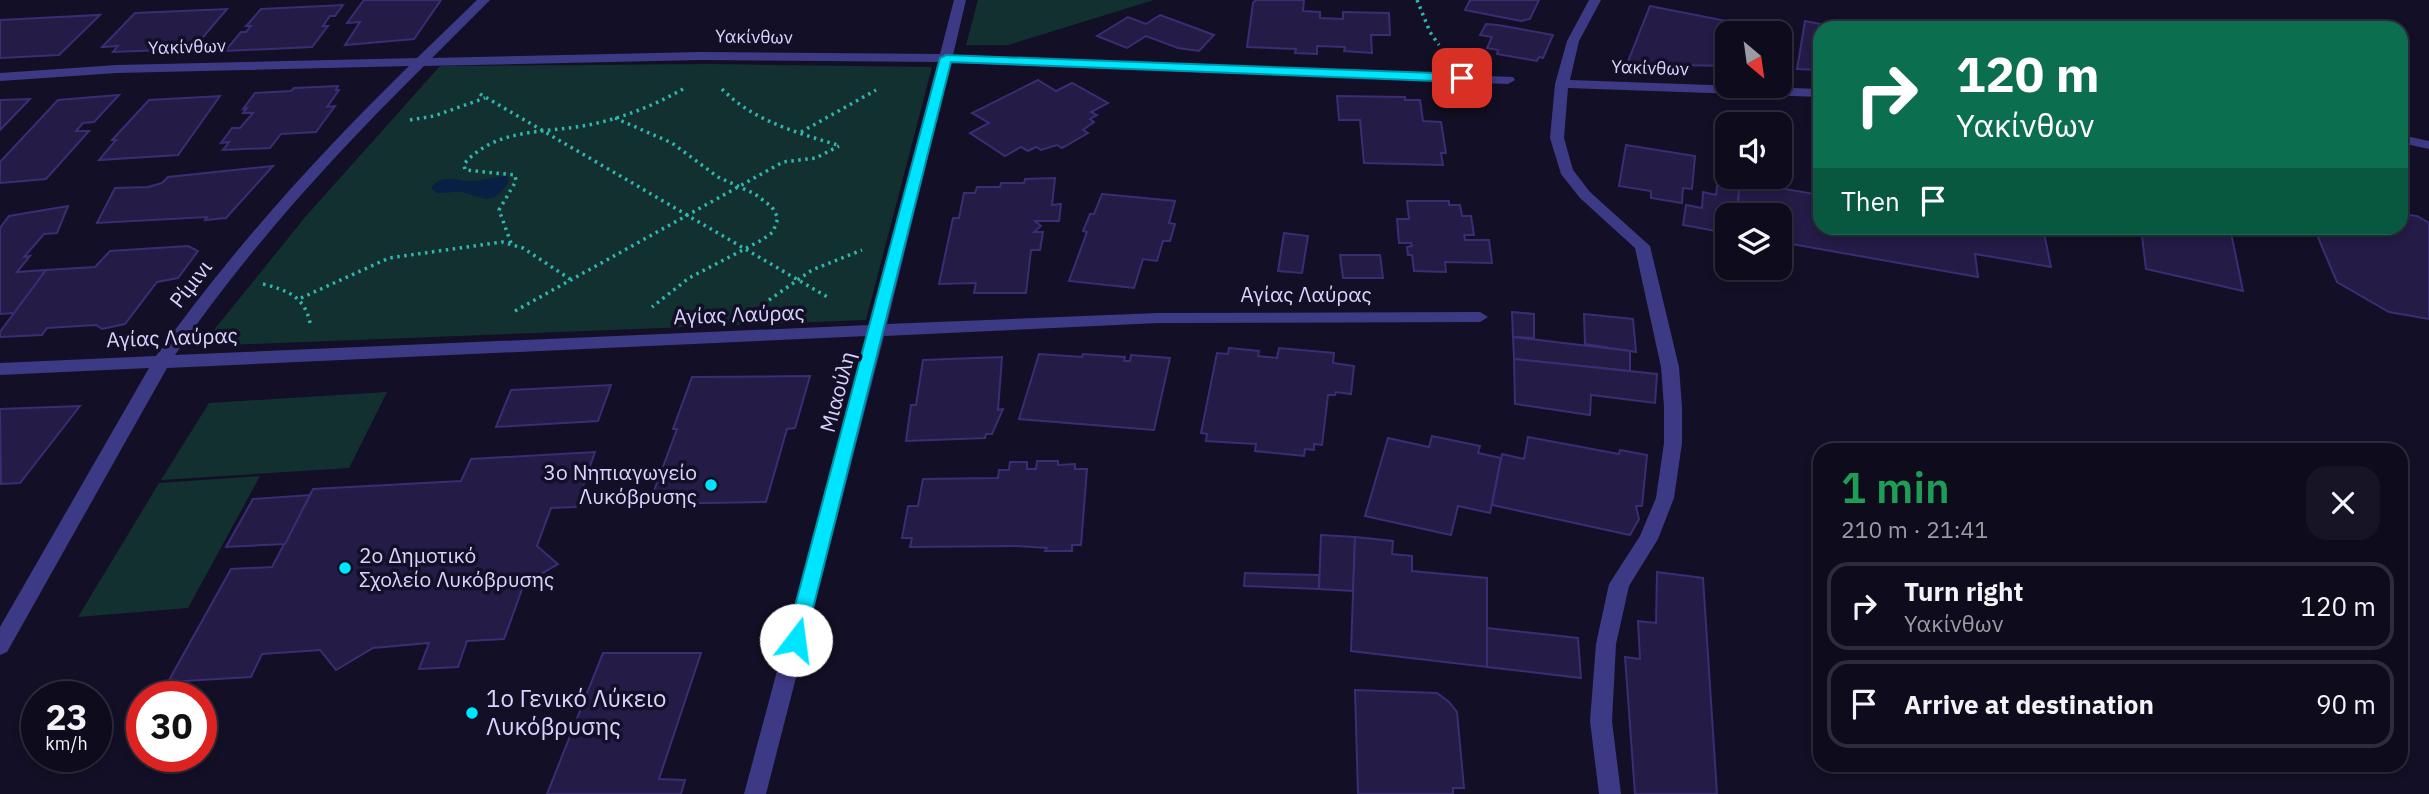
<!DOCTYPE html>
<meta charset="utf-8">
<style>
:root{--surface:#0e0b1c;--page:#171425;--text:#f1f3f6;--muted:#9b9ba3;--line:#2e2b3b}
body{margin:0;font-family:"IBM Plex Sans",sans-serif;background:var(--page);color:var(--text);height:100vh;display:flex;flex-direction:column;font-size:26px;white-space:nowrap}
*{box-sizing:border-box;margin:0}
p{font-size:23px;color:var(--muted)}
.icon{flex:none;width:38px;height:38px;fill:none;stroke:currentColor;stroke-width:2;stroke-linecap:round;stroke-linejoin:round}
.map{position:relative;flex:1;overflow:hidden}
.details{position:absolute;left:1813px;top:443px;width:595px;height:329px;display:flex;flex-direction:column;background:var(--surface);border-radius:21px;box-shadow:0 4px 10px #0003,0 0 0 2px var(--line)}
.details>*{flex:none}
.hud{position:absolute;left:1813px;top:21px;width:595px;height:214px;border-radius:21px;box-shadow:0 4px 10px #0003,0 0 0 2px var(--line);background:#0b6e4f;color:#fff;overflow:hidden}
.needle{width:46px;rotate:151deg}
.buttons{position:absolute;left:1715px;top:21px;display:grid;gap:14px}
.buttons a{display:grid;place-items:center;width:77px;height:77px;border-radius:14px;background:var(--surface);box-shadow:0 4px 10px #0003,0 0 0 2px var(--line);font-size:35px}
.speed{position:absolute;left:21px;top:681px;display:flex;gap:14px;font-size:35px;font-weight:700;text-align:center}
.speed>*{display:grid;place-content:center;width:91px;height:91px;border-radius:50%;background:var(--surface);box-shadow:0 4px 10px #0003,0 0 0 2px var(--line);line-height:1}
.speed small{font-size:18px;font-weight:400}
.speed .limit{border:10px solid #d22;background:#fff;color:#111}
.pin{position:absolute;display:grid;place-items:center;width:60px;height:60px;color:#fff;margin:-30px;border-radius:14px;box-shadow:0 4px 10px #0006}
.me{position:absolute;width:77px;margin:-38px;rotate:15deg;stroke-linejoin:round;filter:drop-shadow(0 0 5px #0008)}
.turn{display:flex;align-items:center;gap:24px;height:147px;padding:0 28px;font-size:32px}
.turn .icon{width:91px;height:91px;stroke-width:2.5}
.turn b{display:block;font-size:49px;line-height:60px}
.then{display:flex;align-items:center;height:66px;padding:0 28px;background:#0003;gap:14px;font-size:26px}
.round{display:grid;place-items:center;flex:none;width:74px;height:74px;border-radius:21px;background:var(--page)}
.head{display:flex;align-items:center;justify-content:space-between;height:119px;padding:0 28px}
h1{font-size:42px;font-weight:600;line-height:52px;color:#1e9e55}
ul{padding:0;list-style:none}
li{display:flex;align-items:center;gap:21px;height:88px;margin:0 14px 10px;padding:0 14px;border:4px solid var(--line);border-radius:21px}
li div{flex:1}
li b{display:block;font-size:26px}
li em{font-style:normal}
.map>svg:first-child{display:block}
.green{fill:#12302f}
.water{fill:#0a1f44}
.building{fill:#241b47;stroke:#3b2d73;stroke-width:2}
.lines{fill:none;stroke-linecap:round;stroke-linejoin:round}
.path{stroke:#2fb8b0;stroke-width:3.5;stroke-dasharray:2.5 4.5;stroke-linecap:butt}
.minor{fill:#3d3a85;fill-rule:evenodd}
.route{fill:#00e5ff;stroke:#0095a6;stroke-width:2}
.poi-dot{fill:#00e5ff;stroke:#130f26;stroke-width:2.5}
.labels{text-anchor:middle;stroke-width:7;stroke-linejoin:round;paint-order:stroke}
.far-street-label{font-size:18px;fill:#d9d4ff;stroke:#130f26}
.street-label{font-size:21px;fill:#d9d4ff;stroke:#130f26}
.poi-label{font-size:21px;fill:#d9d4ff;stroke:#130f26;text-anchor:end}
.near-poi-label{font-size:24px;fill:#d9d4ff;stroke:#130f26;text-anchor:start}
</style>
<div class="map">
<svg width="2429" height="794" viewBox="0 0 2429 794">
<rect width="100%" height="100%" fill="#130f26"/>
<!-- green -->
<g class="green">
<path d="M978 0H1154L1008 45H966Z"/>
<path d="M711 64 932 67 866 320 201 346 306 216 440 66Z"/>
<path d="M387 392 349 468 161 480 209 403Z"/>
<path d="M260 476 188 608 78 617 159 483Z"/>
</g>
<!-- water -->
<path class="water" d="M507 176 509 181C494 205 487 200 466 193 456 190 447 194 437 193L431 188C443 172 457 182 473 181 484 180 496 177 507 176Z"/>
<!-- building -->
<g class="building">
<path d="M364 0H441L414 39 345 45 360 22 347 23Z"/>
<path d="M1256 0H1304L1303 11 1320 12V18L1343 19V12L1389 13 1390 35H1371L1372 53 1344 51 1345 47 1317 46V54L1295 53 1296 49 1247 47 1253 3Z"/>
<path d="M1470 0H1539L1530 19 1521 21 1465 10Z"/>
<path d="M343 5 335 16H330L323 26H328L312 47 225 51 241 32H246L251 26H246L261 9Z"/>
<path d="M1650 6 1752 26 1751 33H1727V66L1627 64Z"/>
<path d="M227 9 198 43 186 48H174L178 44H170L164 50 113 52 118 46 102 47 135 13Z"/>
<path d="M100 15 59 55 0 58V20Z"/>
<path d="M1160 15 1214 35 1199 51 1178 48 1146 36 1127 48 1097 36 1128 17 1146 24Z"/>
<path d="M1805 21 1841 28H1820V70L1797 69Z"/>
<path d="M1486 24 1498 25 1553 35 1543 58 1539 57 1537 61 1497 54 1498 50 1487 48 1492 37 1480 35Z"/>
<path d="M1038 80 1056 91 1072 83 1108 103 1091 112 1097 115 1090 119 1094 122 1083 130 1088 133 1062 148 1057 145 1041 150 1036 147 1028 151 1021 147 1005 156 970 133 989 123 972 113Z"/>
<path d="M338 86 336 90H339L327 107 335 106 316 132 281 134 270 148 223 150 229 142 221 143 232 128H240L253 113H243L247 108 243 109 255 93 291 91 294 88Z"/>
<path d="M119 95 94 122 83 123 76 131H89L46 179 0 183V162L58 100Z"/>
<path d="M220 96 178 155 99 160 116 140H112L149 100Z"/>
<path d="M1337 96 1405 97V100H1420L1423 121 1441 122 1446 153H1441L1443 165 1364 163 1360 120H1339Z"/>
<path d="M30 99 0 130V100Z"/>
<path d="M1626 145 1695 156 1692 189 1683 188 1682 203 1651 198V191L1619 186Z"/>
<path d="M1720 161 1727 162V177H1740L1737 215H1727V233L1683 225 1686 205 1702 208 1703 192 1716 195Z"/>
<path d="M273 166 226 218 205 220 207 217 97 223 115 188 148 187 162 183 168 177Z"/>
<path d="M1055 178 1052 205 1061 204 1059 221H1035L1041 226 1034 232H1043L1040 250H1031L1026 293H974L976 283 939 284 953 218H959L964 193H975L977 187H1000L1001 183H1024L1025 179Z"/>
<path d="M1740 181 1820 195V228H2043L2051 267 1975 254 1978 277 1780 242V215H1737Z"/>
<path d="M1102 194 1175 201 1169 223 1175 224 1170 241H1163L1157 261 1143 259 1134 288 1069 281 1087 232 1083 231 1090 214H1094Z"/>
<path d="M1407 201H1449V205H1460L1462 216H1471L1474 235H1464L1465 240H1489L1492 263 1445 262 1446 272 1414 271 1412 255H1408L1407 247 1412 246 1411 243H1399L1397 219H1409Z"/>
<path d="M68 206 57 233 44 234 24 257 30 256 17 272 46 270 15 313 0 314V228L9 216Z"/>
<path d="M2401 214 2417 216 2429 223V319L2389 312 2337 282 2314 228H2401Z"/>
<path d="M2141 228H2230L2243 291 2146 269Z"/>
<path d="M1284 233 1308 236 1302 273 1278 271Z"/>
<path d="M188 246 198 251 178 278 157 282 125 324 102 329 96 325 47 328 42 335 0 337V332L46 270 95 267 110 251Z"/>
<path d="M1340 255H1380L1383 278H1343Z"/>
<path d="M1512 312 1534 314V338L1513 337Z"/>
<path d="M1584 314 1633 319 1636 352 1585 344Z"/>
<path d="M1513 337 1630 351V371L1514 359Z"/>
<path d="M1229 348 1259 351 1258 356 1277 358 1279 348 1334 353 1333 363 1354 366 1351 394 1336 392 1335 395H1328L1322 445 1314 444V450L1305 449 1304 456 1255 451 1256 444 1206 441 1207 434 1201 433 1217 353 1228 354Z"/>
<path d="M1039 354 1082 357 1083 354 1125 357 1124 361H1130L1131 355 1170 358 1154 430 1019 419Z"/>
<path d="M1002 357 998 410 1003 409 992 434H986L985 438 906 441 911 405H916L923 360Z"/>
<path d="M1514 359 1657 374 1655 403 1591 395 1590 415 1515 404Z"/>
<path d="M810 376 795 428 787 429 766 502 649 504 677 429H673L692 377Z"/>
<path d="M611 385 598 421 496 427 511 390Z"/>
<path d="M80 406 20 483 1 484 0 409Z"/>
<path d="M1432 436 1480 446 1478 453 1501 458 1490 513 1458 506 1451 535 1365 516 1388 438 1429 447Z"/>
<path d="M1528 437 1619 454 1620 450 1647 455 1642 506H1636L1639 519 1630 535 1492 505 1502 454 1524 459Z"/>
<path d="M595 452 576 507 551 508 537 546 558 564 524 584 504 639 467 641 458 667 419 669 429 643 373 648 336 670 320 650 262 654 251 677 168 682 231 569 272 567 313 489 461 481 471 459Z"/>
<path d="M1037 461H1058V465L1075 464V469H1087L1081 545H1072V551H1045L1047 548 1017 546 910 547 912 538H902L908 506H918L923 479 998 478 999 470H1009L1010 462H1027V469H1036Z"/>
<path d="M310 495 285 544 226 547 253 499Z"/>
<path d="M1321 535 1355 537 1353 591 1319 589Z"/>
<path d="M1355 537 1393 541 1392 554 1412 556V571L1487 578V667L1351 651Z"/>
<path d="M1657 572 1703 578 1717 794H1635L1625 657 1640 659 1638 621 1656 623Z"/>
<path d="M1245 573 1319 575V589L1244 586Z"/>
<path d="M1487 628 1578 638 1581 678 1487 667Z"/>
<path d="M603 653H701L659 779 685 780 681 794H547Z"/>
<path d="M1355 690 1437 693 1449 702 1457 712 1464 788H1453V794H1358Z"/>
</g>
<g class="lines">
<!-- path -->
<g class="path">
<path d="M1417 0 1430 32 1439 45"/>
<path d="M722 89C752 120 797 133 838 145"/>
<path d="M480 94 829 298"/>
<path d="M615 118 672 143 718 177 755 194 772 207 778 218 773 232 762 240 689 278 652 307"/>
<path d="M410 120 434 116 485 98"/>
<path d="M801 132 876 90"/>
<path d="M511 243 499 210 516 181 515 175 465 170 464 164C497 126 548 134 593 124 625 117 655 105 683 89"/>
<path d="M263 284C287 290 305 297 310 323"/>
<path d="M301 298 389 258 502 242 523 248 570 279"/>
<path d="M769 300 812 270 862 250"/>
<path d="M515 311 783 162 816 158 839 146"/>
</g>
<!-- minor -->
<g class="minor">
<path d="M477 0H490L432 58 701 52 940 54 954 0H966L953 55 1513 77 1515 80 1508 84 951 63 887 324 1158 313 1480 312 1488 317 1480 322 1158 323 884 336 766 794H744L867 336 167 368 7 652 0 655V627L149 368 0 375V363L156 356C231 251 317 156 409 66L117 73 0 81V73L117 65 417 58ZM701 60 938 62 870 325 175 355C247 250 333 156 424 66Z"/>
<path d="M1589 0H1601L1579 41 1570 80 1820 89V97L1568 88 1564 138 1573 170 1590 192 1650 246 1679 367 1682 407V443L1674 498 1658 539 1629 586 1616 644 1612 721 1621 794H1599L1590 721 1596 644 1609 584 1640 536 1656 498 1664 443V407L1661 367 1635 248 1580 198 1561 174 1550 138 1555 84 1567 41Z"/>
<path d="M2401 135 2429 141V149L2401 143Z"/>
</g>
</g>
<!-- route -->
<path class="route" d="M946 55 1462 74 1468 78 1462 82 951 62 805 640 803 645 796 648 789 645 786 640 940 58Z"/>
<!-- markers -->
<g class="poi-dot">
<circle cx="711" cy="485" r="7"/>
<circle cx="345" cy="568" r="7"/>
<circle cx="472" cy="713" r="7"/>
</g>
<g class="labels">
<!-- far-street labels -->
<g class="far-street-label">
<text transform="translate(754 37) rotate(1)" y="6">Υακίνθων</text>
<text transform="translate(187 47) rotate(-2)" y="6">Υακίνθων</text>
<text transform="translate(1650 68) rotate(2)" y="6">Υακίνθων</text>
</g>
<!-- street labels -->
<g class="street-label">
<text transform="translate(191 284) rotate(-52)" y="7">Ρίμινι</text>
<text x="1306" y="302">Αγίας Λαύρας</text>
<text transform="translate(739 315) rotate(-2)" y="7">Αγίας Λαύρας</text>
<text transform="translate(172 338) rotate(-2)" y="7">Αγίας Λαύρας</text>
<text transform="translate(838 392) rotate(-75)" y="7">Μιαούλη</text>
</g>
<!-- poi labels -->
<g class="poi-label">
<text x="697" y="480">3ο Νηπιαγωγείο<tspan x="697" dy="24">Λυκόβρυσης</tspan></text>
<text x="359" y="563" text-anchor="start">2ο Δημοτικό<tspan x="359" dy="24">Σχολείο Λυκόβρυσης</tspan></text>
</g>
<!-- near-poi labels -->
<g class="near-poi-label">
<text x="486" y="707">1ο Γενικό Λύκειο<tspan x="486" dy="28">Λυκόβρυσης</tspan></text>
</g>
</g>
</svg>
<div class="buttons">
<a><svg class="needle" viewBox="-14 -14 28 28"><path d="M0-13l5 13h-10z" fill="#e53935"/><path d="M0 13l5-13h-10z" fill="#9b9ba3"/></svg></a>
<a><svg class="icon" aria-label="sound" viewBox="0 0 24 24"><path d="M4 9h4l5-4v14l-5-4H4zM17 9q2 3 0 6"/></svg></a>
<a><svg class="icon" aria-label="layers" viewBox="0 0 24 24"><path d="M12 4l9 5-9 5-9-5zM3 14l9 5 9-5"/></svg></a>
</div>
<div class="speed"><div>23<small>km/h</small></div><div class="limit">30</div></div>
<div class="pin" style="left:1462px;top:78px;background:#d93025"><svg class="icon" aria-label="arrive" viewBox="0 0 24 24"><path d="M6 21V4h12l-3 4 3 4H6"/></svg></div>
<svg class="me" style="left:796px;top:640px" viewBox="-20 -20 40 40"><circle r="19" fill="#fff"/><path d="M0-13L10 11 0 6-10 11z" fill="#00e5ff"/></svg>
<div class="hud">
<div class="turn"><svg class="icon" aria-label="right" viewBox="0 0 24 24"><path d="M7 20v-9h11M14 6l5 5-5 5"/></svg><div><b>120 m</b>Υακίνθων</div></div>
<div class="then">Then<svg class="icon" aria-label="arrive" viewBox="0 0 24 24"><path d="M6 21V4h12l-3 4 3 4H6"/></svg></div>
</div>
<section class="details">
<div class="head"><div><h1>1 min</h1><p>210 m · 21:41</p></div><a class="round"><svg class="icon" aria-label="close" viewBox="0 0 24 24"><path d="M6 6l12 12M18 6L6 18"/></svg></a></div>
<ul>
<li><svg class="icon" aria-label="right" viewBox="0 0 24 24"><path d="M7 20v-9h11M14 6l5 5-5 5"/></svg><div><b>Turn right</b><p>Υακίνθων</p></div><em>120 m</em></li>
<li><svg class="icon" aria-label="arrive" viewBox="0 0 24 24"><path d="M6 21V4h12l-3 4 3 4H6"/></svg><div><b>Arrive at destination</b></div><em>90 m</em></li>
</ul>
</section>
</div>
